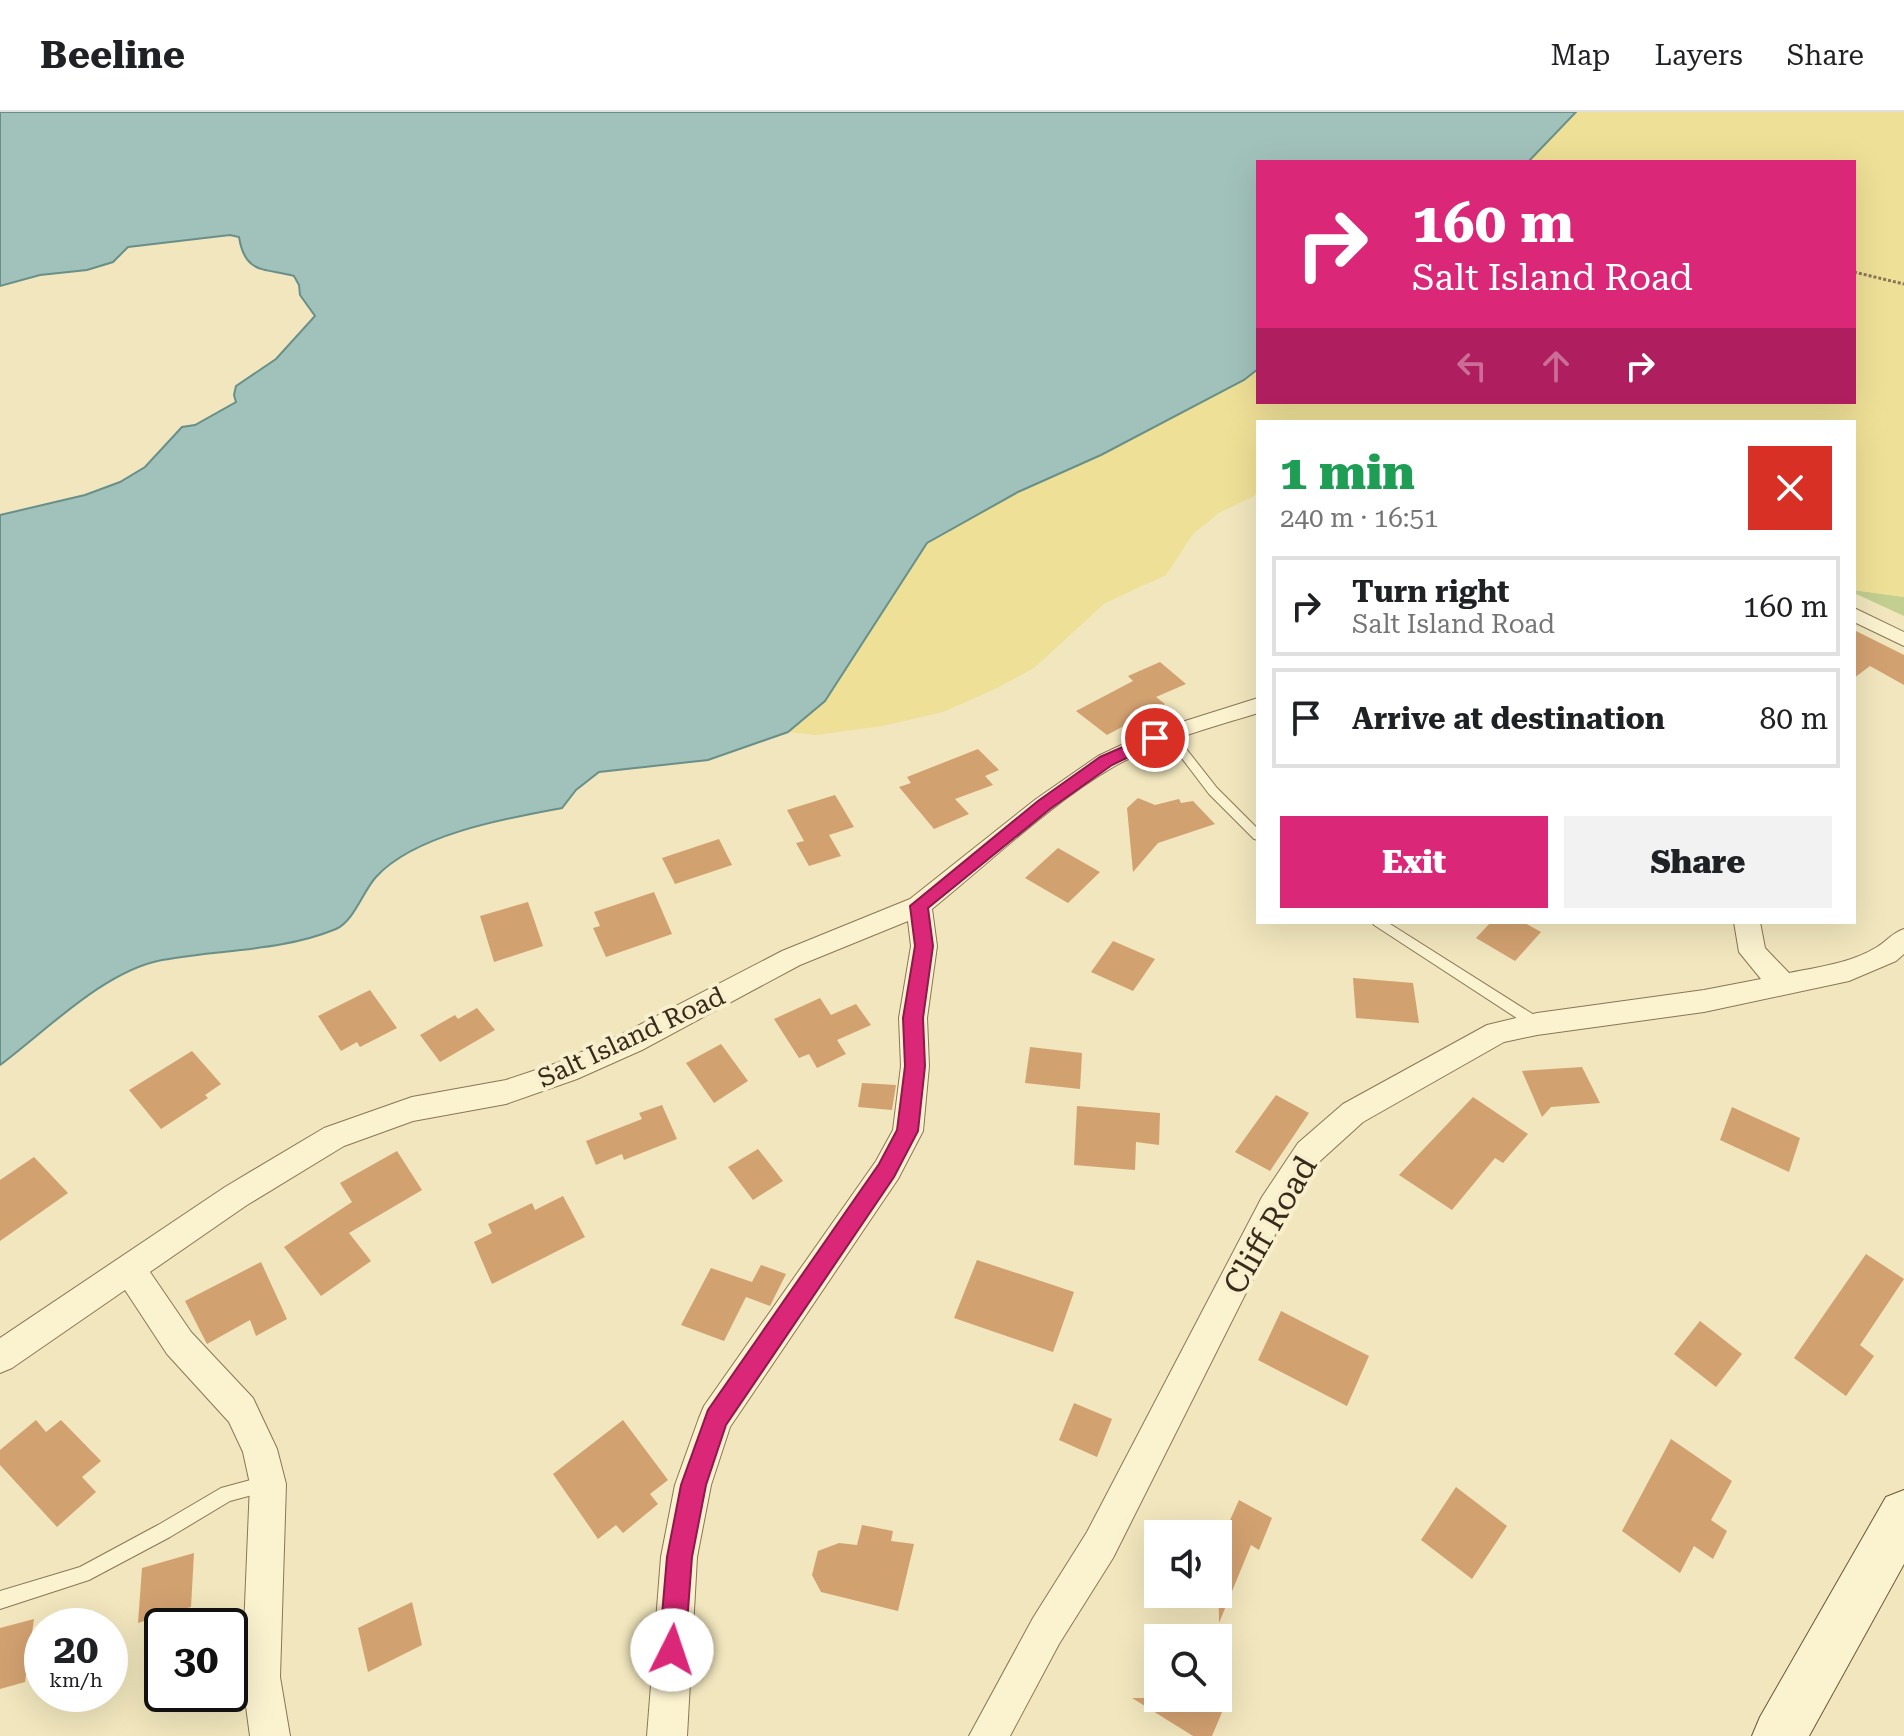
<!DOCTYPE html>
<meta charset="utf-8">
<style>
:root{--surface:#fff;--page:#f2f2f2;--text:#202124;--muted:#757577;--line:#e0e0e0;--accent:#db2777}
body{margin:0;font-family:"Roboto Serif",serif;background:var(--page);color:var(--text);height:100vh;display:flex;flex-direction:column;font-size:30px;white-space:nowrap}
*{box-sizing:border-box;margin:0}
p{font-size:26px;color:var(--muted)}
.icon{flex:none;width:44px;height:44px;fill:none;stroke:currentColor;stroke-width:2;stroke-linecap:round;stroke-linejoin:round}
.map{position:relative;flex:1;overflow:hidden}
.panel{position:absolute;left:1256px;top:308px;width:600px;height:504px;display:flex;flex-direction:column;background:var(--surface);border-radius:0px;box-shadow:0 8px 32px #0002}
.panel>*{flex:none}
.top-card{position:absolute;left:1256px;top:48px;width:600px;height:244px;border-radius:0px;box-shadow:0 8px 32px #0002;background:#db2777;color:#fff;overflow:hidden}
.buttons{position:absolute;left:1144px;top:1408px;display:grid;gap:16px}
.buttons a{display:grid;place-items:center;width:88px;height:88px;border-radius:0px;background:var(--surface);box-shadow:0 8px 32px #0002;font-size:40px}
.speed{position:absolute;left:24px;top:1496px;display:flex;gap:16px;font-size:40px;font-weight:700;text-align:center}
.speed>*{display:grid;place-content:center;width:104px;height:104px;border-radius:50%;background:var(--surface);box-shadow:0 8px 32px #0002;line-height:1}
.speed small{font-size:20px;font-weight:400}
.speed .limit{border:4px solid #111;border-radius:12px;background:#fff;color:#111}
.pin{position:absolute;display:grid;place-items:center;width:68px;height:68px;color:#fff;margin:-34px;border:4px solid #fff;border-radius:50%;box-shadow:0 2px 8px #0007}
.me{position:absolute;width:88px;margin:-44px;rotate:4deg;stroke-linejoin:round;filter:drop-shadow(0 0 6px #0008)}
.turn{display:flex;align-items:center;gap:28px;height:168px;padding:0 24px;font-size:36px}
.turn .icon{width:104px;height:104px;stroke-width:2.5}
.turn b{display:block;font-size:56px;line-height:68px}
.lanes{display:flex;align-items:center;height:76px;padding:0 24px;background:#0003;justify-content:center;gap:40px;direction:ltr}
.lanes .off{opacity:.35}
.round{display:grid;place-items:center;flex:none;width:84px;height:84px;border-radius:0px;background:var(--page)}
.head{display:flex;align-items:center;justify-content:space-between;height:136px;padding:0 24px}
h1{font-size:48px;font-weight:800;line-height:60px;color:#1e9e55}
.cta{display:flex;gap:16px;margin-top:auto;padding:16px 24px}
.cta a{flex:1;height:92px;border-radius:0px;background:var(--accent);color:#fff;font-size:32px;font-weight:800;line-height:92px;text-align:center}
.cta a+a{background:var(--page);color:var(--text)}
ul{padding:0;list-style:none}
li{display:flex;align-items:center;gap:24px;height:100px;margin:0 16px 12px;padding:0 8px;border:4px solid var(--line);border-radius:0px}
li div{flex:1}
li b{display:block;font-size:30px}
li em{font-style:normal}
header{display:flex;align-items:center;gap:48px;box-sizing:border-box;height:112px;padding:0 40px;background:var(--surface);border-bottom:2px solid var(--line)}
header strong{font-size:38px}
nav{display:flex;gap:44px;margin-inline-start:auto;font-size:28px}
.map>svg:first-child{display:block}
.green{fill:#c2cf90}
.sand{fill:#efe097}
.water{fill:#a1c2bb;stroke:#689089;stroke-width:2}
.building{fill:#d2a170}
.lines{fill:none;stroke-linecap:round;stroke-linejoin:round}
.lane-casing{stroke:#8a7655;stroke-width:2}
.street-casing{stroke:#8a7655;stroke-width:2}
.secondary-casing{stroke:#6b5638;stroke-width:2}
.path{stroke:#8a7655;stroke-width:3;stroke-dasharray:3 2;stroke-linecap:butt}
.lane{fill:#fbf2d0;fill-rule:evenodd}
.street{fill:#fbf2d0;fill-rule:evenodd}
.secondary{fill:#fbf2d0;fill-rule:evenodd}
.route{fill:#db2777;stroke:#8e194d;stroke-width:2}
.labels{text-anchor:middle;stroke-width:8;stroke-linejoin:round;paint-order:stroke}
.street-label{font-size:26px;fill:#382b1b;stroke:#f8efcd}
.near-street-label{font-size:32px;fill:#382b1b;stroke:#f8efcd}
</style>
<header>
<strong>Beeline</strong>
<nav><a>Map</a><a>Layers</a><a>Share</a></nav>
</header>
<div class="map">
<svg width="1904" height="1624" viewBox="0 0 1904 1624">
<rect width="100%" height="100%" fill="#f1e6bd"/>
<!-- green -->
<path class="green" d="M1854 478 1904 485V504L1854 481Z"/>
<!-- sand -->
<path class="sand" d="M1576 0H1904V485L1854 478V310H1258V382L1219 401 1193 422 1166 463 1105 491 1034 556 995 577 943 600 883 614 816 623 788 620 825 589 927 431 1018 380 1101 343 1243 268 1258 257V290H1854V50H1528Z"/>
<!-- water -->
<path class="water" d="M0 0H1576L1528 50H1258V257L1244 268 1101 343 1018 380 927 431 825 589 788 620 708 648 599 660 576 678 562 696C508 706 415 722 376 765 363 779 354 809 336 817 280 840 220 837 162 848 104 859 47 918 0 953V403L85 383 120 370 145 355 182 315 195 313 236 290 234 283 236 274 276 247 315 204 300 183 299 173 294 164C263 156 245 162 239 125L230 123 128 135 113 150 87 158 40 163 0 174Z"/>
<!-- building -->
<g class="building">
<path d="M1854 518 1904 543V573L1870 554 1854 566Z"/>
<path d="M1160 550 1186 572 1156 585 1165 592 1107 623 1076 599 1133 569 1128 564Z"/>
<path d="M978 637 999 658 985 664 993 673 955 687 969 702 934 717 899 675 911 671 907 665Z"/>
<path d="M835 683 854 715 829 723 841 744 809 754 796 731 804 729 787 698Z"/>
<path d="M1138 686 1155 693 1179 687 1181 691 1193 689 1215 712 1158 731 1133 760 1127 696Z"/>
<path d="M719 727 732 753 675 772 662 746Z"/>
<path d="M1058 736 1100 760 1068 791 1025 766Z"/>
<path d="M654 780 672 822 606 845 593 816 600 814 594 800Z"/>
<path d="M528 790 543 834 494 850 480 804Z"/>
<path d="M1491 810H1523L1541 820 1515 849 1476 826Z"/>
<path d="M1113 829 1155 847 1133 879 1091 860Z"/>
<path d="M1353 866 1413 871 1419 911 1356 906Z"/>
<path d="M370 878 397 916 360 935 357 930 341 939 318 904Z"/>
<path d="M820 886 831 903 856 892 871 913 837 928 846 942 817 956 809 942 799 946 774 907Z"/>
<path d="M477 896 495 918 440 950 420 923 455 903 458 907Z"/>
<path d="M721 932 748 969 714 991 686 951Z"/>
<path d="M1030 935 1082 941 1080 977 1025 971Z"/>
<path d="M192 939 221 972 205 983 208 986 161 1017 129 978Z"/>
<path d="M1582 955 1600 991 1551 995 1542 1005 1522 959Z"/>
<path d="M862 971 896 973 892 998 858 995Z"/>
<path d="M1276 983 1309 1001 1270 1059 1235 1040Z"/>
<path d="M1473 985 1528 1022 1503 1051 1495 1046 1452 1098 1399 1063Z"/>
<path d="M662 993 677 1027 624 1048 622 1042 596 1053 586 1029 642 1007 639 1001Z"/>
<path d="M1077 994 1160 1001 1159 1033 1136 1030 1135 1058 1074 1053Z"/>
<path d="M1732 995 1800 1026 1789 1060 1720 1028Z"/>
<path d="M758 1037 783 1069 753 1088 728 1055Z"/>
<path d="M397 1039 422 1078 349 1121 371 1149 321 1184 284 1135 352 1090 340 1071Z"/>
<path d="M34 1045 68 1081 0 1129V1068Z"/>
<path d="M563 1084 585 1125 492 1172 474 1130 492 1121 488 1112 532 1091 535 1098Z"/>
<path d="M1866 1142 1904 1167 1860 1233 1874 1244 1846 1284 1794 1246Z"/>
<path d="M977 1148 1074 1180 1053 1240 954 1206Z"/>
<path d="M261 1150 287 1207 256 1224 250 1208 207 1232 185 1189Z"/>
<path d="M761 1153 786 1162 770 1194 746 1185 724 1229 681 1213 711 1156 752 1170Z"/>
<path d="M1281 1199 1369 1244 1347 1294 1258 1248Z"/>
<path d="M1700 1209 1742 1242 1716 1275 1674 1242Z"/>
<path d="M1074 1291 1112 1307 1097 1345 1059 1328Z"/>
<path d="M36 1308 46 1320 61 1308 101 1349 82 1365 96 1380 57 1415 0 1353V1338Z"/>
<path d="M623 1308 668 1368 650 1382 658 1392 623 1421 616 1413 598 1427 553 1362Z"/>
<path d="M1671 1327 1732 1369 1711 1408 1727 1419 1713 1447 1694 1434 1680 1461 1622 1419Z"/>
<path d="M1456 1375 1507 1414 1472 1467 1421 1428Z"/>
<path d="M1239 1388 1272 1406 1259 1438 1251 1433 1219 1511 1218 1435Z"/>
<path d="M862 1413 893 1419 891 1429 914 1432 898 1499 821 1480 812 1463 818 1439 839 1431 857 1433Z"/>
<path d="M194 1441 191 1495 138 1511 142 1456Z"/>
<path d="M412 1490 422 1533 368 1560 358 1516Z"/>
<path d="M34 1507 25 1570 0 1577V1516Z"/>
<path d="M1132 1586H1228L1212 1624H1193Z"/>
</g>
<g class="lines">
<!-- lane casing -->
<g class="lane-casing">
<g id="lane">
<path d="M1169 619 1173 620 1217 676 1258 717V728L1254 727 1209 682 1165 624 1164 622 1165 620Z"/>
<path d="M1372 810H1387L1542 908 1543 912 1542 916H1532L1374 813Z"/>
<path d="M265 1364 271 1366 273 1372 271 1378 230 1389 170 1425 89 1468 0 1497V1479L80 1455 158 1413 221 1376Z"/>
</g>
</g>
<!-- street casing -->
<g class="street-casing">
<g id="street">
<path d="M1854 496 1904 520V534L1854 510Z"/>
<path d="M1258 586V601C1210 616 1159 629 1115 654 1051 691 990 750 932 797L937 834 927 906 929 954 923 1019 898 1067 730 1315 711 1373 697 1445 687 1624H647L661 1445 675 1373 699 1306 704 1294 876 1049 893 1018 901 954 899 906 911 834 908 809 800 853 642 938 577 967 506 992 413 1009 344 1034 247 1093 150 1160 191 1220 253 1286 277 1337 286 1372 280 1565 290 1624H250L242 1565 250 1372 243 1340 229 1310 167 1242 125 1178 12 1256 0 1261V1226L225 1075 324 1016 412 985 506 968 557 951 622 922 782 839 910 787 1036 687 1098 644 1147 621Z"/>
<path d="M1734 810H1760L1765 836 1789 861C1819 855 1851 851 1877 835 1887 829 1892 821 1904 817V842L1896 849 1849 869 1704 900 1537 923 1504 930 1363 1010 1320 1049 1284 1105 1113 1446 1059 1532 1010 1624H969L1033 1506 1087 1420 1262 1085 1298 1031 1343 992 1487 913 1537 901 1704 878 1761 867 1739 840Z"/>
</g>
</g>
<!-- secondary casing -->
<g class="secondary-casing">
<path id="secondary" d="M1904 1378V1452L1809 1624H1752L1760 1605 1886 1385Z"/>
</g>
<!-- path -->
<path class="path" d="M1854 160 1904 172"/>
<!-- lane -->
<use href="#lane" class="lane"/>
<!-- street -->
<use href="#street" class="street"/>
<!-- secondary -->
<use href="#secondary" class="secondary"/>
</g>
<!-- route -->
<path class="route" d="M1155 621 1163 626 1160 630 1112 653 1050 697 928 796 933 834 923 906 925 954 918 1019 894 1065 726 1313 706 1373 692 1445 685 1538 682 1547 672 1551 663 1547 659 1538 667 1445 681 1373 708 1298 879 1052 897 1018 905 954 903 906 915 834 910 794 1038 689 1100 645Z"/>
<g class="labels">
<!-- street labels -->
<g class="street-label">
<text transform="translate(631 925) rotate(-25)" y="9">Salt Island Road</text>
</g>
<!-- near-street labels -->
<g class="near-street-label">
<text transform="translate(1270 1113) rotate(-60)" y="11">Cliff Road</text>
</g>
</g>
</svg>
<div class="buttons">
<a><svg class="icon" aria-label="sound" viewBox="0 0 24 24"><path d="M4 9h4l5-4v14l-5-4H4zM17 9q2 3 0 6"/></svg></a>
<a><svg class="icon" aria-label="search" viewBox="0 0 24 24"><circle cx="10" cy="10" r="6"/><path d="M15 15l6 6"/></svg></a>
</div>
<div class="speed"><div>20<small>km/h</small></div><div class="limit">30</div></div>
<div class="pin" style="left:1155px;top:626px;background:#d93025"><svg class="icon" aria-label="arrive" viewBox="0 0 24 24"><path d="M6 21V4h12l-3 4 3 4H6"/></svg></div>
<svg class="me" style="left:672px;top:1538px" viewBox="-20 -20 40 40"><circle r="19" fill="#fff"/><path d="M0-13L10 11 0 6-10 11z" fill="#db2777"/></svg>
<div class="top-card">
<div class="turn"><svg class="icon" aria-label="right" viewBox="0 0 24 24"><path d="M7 20v-9h11M14 6l5 5-5 5"/></svg><div><b>160 m</b>Salt Island Road</div></div>
<div class="lanes"><svg class="icon off" aria-label="left" viewBox="0 0 24 24"><path d="M17 20v-9H6M10 6l-5 5 5 5"/></svg><svg class="icon off" aria-label="ahead" viewBox="0 0 24 24"><path d="M12 20V5M6 11l6-6 6 6"/></svg><svg class="icon" aria-label="right" viewBox="0 0 24 24"><path d="M7 20v-9h11M14 6l5 5-5 5"/></svg></div>
</div>
<section class="panel">
<div class="head"><div><h1>1 min</h1><p>240 m · 16:51</p></div><a class="round" style="background:#d93025;color:#fff"><svg class="icon" aria-label="close" viewBox="0 0 24 24"><path d="M6 6l12 12M18 6L6 18"/></svg></a></div>
<ul>
<li><svg class="icon" aria-label="right" viewBox="0 0 24 24"><path d="M7 20v-9h11M14 6l5 5-5 5"/></svg><div><b>Turn right</b><p>Salt Island Road</p></div><em>160 m</em></li>
<li><svg class="icon" aria-label="arrive" viewBox="0 0 24 24"><path d="M6 21V4h12l-3 4 3 4H6"/></svg><div><b>Arrive at destination</b></div><em>80 m</em></li>
</ul>
<div class="cta"><a>Exit</a><a>Share</a></div>
</section>
</div>
